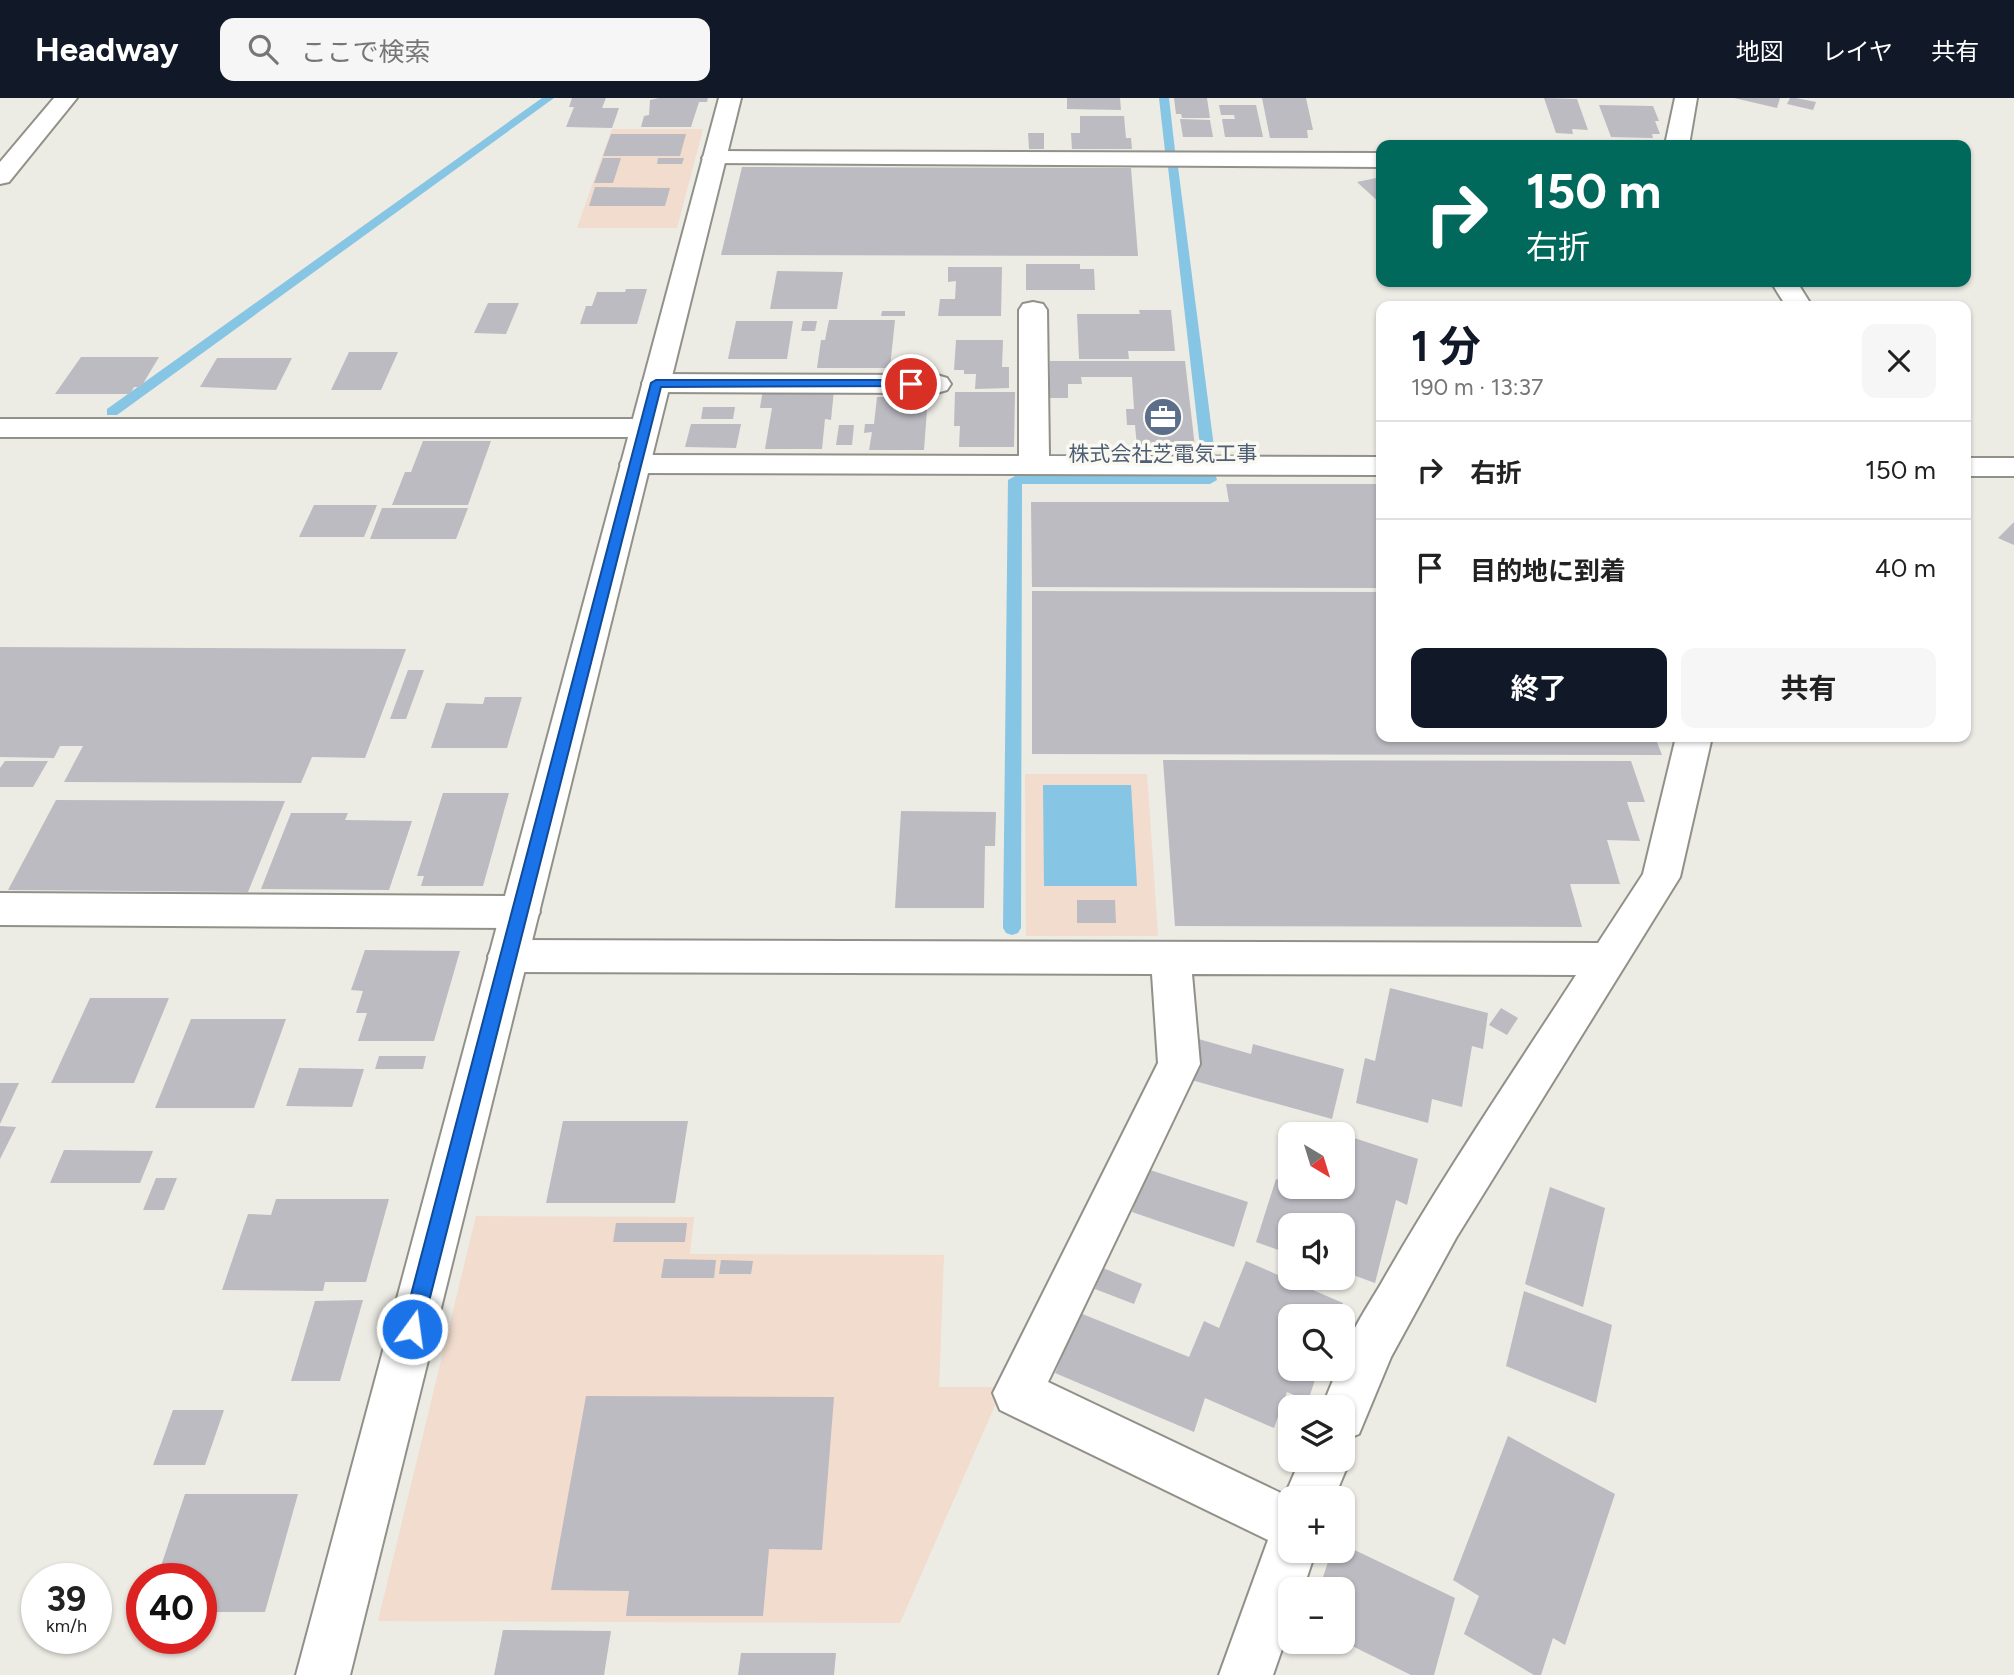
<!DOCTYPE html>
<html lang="ja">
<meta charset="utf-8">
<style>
:root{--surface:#fff;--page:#f6f6f6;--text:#222;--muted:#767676;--line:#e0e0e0;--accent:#111827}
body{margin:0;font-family:Figtree,"Noto Sans JP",sans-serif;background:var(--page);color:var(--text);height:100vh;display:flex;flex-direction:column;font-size:26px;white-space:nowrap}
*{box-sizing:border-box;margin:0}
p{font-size:23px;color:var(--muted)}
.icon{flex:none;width:38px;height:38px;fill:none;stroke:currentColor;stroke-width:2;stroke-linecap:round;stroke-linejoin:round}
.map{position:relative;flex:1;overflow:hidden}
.side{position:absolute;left:1376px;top:203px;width:595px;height:441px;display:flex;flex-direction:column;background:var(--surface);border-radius:14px;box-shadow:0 2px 5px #0004}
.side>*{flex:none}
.top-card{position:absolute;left:1376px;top:42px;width:595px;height:147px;border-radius:14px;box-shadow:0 2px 5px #0004;background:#00695c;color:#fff;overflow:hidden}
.needle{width:46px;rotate:142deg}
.fabs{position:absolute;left:1278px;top:1024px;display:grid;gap:14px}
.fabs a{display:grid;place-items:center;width:77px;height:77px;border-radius:14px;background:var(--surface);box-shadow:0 2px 5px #0004;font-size:35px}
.speed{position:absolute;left:21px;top:1465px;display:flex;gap:14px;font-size:35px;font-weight:700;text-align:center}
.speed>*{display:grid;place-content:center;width:91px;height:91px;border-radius:50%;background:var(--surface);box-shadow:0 2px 5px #0004;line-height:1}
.speed small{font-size:18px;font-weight:400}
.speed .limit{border:10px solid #d22;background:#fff;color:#111}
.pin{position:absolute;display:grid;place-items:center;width:60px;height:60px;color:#fff;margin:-30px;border:4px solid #fff;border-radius:50%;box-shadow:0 2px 7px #0007}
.me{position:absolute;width:77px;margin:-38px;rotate:14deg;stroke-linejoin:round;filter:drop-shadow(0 0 5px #0008)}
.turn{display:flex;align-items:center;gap:24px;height:147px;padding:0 35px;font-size:32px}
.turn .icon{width:91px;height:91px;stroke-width:2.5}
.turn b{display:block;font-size:49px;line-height:60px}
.round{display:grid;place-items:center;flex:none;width:74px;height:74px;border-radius:14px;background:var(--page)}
.overview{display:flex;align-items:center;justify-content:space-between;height:119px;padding:0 35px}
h1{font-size:42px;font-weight:700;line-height:52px;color:var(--accent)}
.action{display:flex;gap:14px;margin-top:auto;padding:14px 35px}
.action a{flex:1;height:80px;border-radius:14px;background:var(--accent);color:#fff;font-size:28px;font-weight:700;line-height:80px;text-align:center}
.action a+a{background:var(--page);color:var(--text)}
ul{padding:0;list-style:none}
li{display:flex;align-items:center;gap:21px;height:98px;padding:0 35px;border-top:2px solid var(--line)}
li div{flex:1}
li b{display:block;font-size:26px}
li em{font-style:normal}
header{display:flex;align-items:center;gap:42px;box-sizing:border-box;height:98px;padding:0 35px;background:var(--accent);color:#fff}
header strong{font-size:33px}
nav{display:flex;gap:38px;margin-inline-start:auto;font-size:24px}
.search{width:490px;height:63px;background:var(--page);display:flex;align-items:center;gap:18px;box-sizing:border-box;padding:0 24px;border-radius:14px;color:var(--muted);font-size:26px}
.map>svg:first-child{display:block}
.industrial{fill:#f1dcce}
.water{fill:#86c5e3}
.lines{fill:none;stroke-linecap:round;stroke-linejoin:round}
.stream{fill:#86c5e3;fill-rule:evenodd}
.building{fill:#bcbbc2}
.minor-casing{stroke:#919089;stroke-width:4}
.tertiary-casing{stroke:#919089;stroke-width:4}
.minor{fill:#fff;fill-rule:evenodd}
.tertiary{fill:#fff;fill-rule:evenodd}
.route{fill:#1a73e8;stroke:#114b97;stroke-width:2}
.labels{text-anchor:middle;stroke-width:7;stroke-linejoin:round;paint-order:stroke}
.far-service-label{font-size:21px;fill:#4e5e75;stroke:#f9f8f1}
</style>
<header>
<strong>Headway</strong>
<div class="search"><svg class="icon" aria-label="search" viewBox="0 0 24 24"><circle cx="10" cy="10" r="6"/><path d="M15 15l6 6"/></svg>ここで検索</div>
<nav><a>地図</a><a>レイヤ</a><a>共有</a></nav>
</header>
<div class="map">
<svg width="2014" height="1577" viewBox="0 0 2014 1577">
<rect width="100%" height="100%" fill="#ecebe4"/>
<!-- industrial -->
<g class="industrial">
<path d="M612 31H703L677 130H577Z"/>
<path d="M1025 676H1147L1158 838H1026Z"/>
<path d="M476 1118 694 1119 690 1156 944 1157 939 1289H1003L900 1525 378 1523Z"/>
</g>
<!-- water -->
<path class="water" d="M1043 687H1131L1137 788H1044Z"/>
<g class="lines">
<!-- stream -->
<g class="stream">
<path d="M542 0H554L117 317H107V311Z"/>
<path d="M1159 0H1169L1175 53 1170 56 1165 53Z"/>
<path d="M1173 66 1178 69 1215 357 1208 361 1201 357 1168 69Z"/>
<path d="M1210 374 1215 375 1217 382 1210 386H1022L1021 830 1018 835 1012 837 1006 835 1003 830 1008 382 1015 378H1203Z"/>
</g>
</g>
<!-- building -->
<g class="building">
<path d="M572 0H606L602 10H619L612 30 566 29 574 9H569Z"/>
<path d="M659 0H708L707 4H699L691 29H641L644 18 649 17 650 2Z"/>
<path d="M1067 0H1120L1121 12 1067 11Z"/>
<path d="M1174 0H1207L1210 20H1182L1181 16H1176Z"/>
<path d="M1262 0H1306L1313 32H1307L1308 40H1270Z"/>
<path d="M1544 0 1577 1 1588 32 1572 31 1573 36 1556 35Z"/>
<path d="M1734 0H1780L1777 10Z"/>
<path d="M1790 0H1796L1816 4 1813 12 1787 6Z"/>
<path d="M1219 7H1256L1263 39H1225L1222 21H1235L1234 17H1221Z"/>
<path d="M1599 7 1653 8 1659 23H1655L1660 36H1652L1653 40 1611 39Z"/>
<path d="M1080 18H1124L1126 40H1131L1132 51H1072L1071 35H1080Z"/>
<path d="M1180 21 1210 22 1213 39H1183Z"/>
<path d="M1028 35H1044V51H1029Z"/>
<path d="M611 36H686L680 58H603Z"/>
<path d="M603 60H621L613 85H594Z"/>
<path d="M658 60H684L682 66H657Z"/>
<path d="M742 69 1131 70 1138 158 721 157Z"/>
<path d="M1381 79V106L1357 84Z"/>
<path d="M595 89 670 90 665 108H589Z"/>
<path d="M1026 166H1080V171H1094L1095 192H1026Z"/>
<path d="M948 169H1002L1001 218H938L940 201H955L956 183 948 184Z"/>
<path d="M777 173 843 174 837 211H770Z"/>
<path d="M626 191H647L637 226H580L586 208H592L597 194H625Z"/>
<path d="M488 205H519L506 236 474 235Z"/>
<path d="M1139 212H1171L1175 253H1128L1129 261H1079L1077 216H1140Z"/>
<path d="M882 213H905V218H881Z"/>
<path d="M829 222H895L890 270H817L821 242H825Z"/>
<path d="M736 223H793L787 261H728Z"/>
<path d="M803 223H817L815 233H801Z"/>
<path d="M956 242H1003L1002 269H1009V290L975 291 976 276H964V272H954Z"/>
<path d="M349 254H398L381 292H331Z"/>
<path d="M81 259H159L141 289H134L130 296H55Z"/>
<path d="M217 260H292L276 292 200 289Z"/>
<path d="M1050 263H1185L1195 349H1137L1135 327H1127L1126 311H1134L1132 279H1081L1082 286H1068V300H1050Z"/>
<path d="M763 291 834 292 831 322 825 321 822 351H765L772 310H760Z"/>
<path d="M955 294H1015L1014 349H959L960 328H954Z"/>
<path d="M877 299H928L924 352H869L872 334 864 335 865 326H874Z"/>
<path d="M703 309H735L733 321H701Z"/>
<path d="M691 326H741L736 350 685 349Z"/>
<path d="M839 327H854L852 347H836Z"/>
<path d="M423 343H491L468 407H392L405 374H411Z"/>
<path d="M1226 386H1381V490L1032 489 1031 404H1229Z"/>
<path d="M314 407H377L364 439H299Z"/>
<path d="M382 410H468L456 441H370Z"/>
<path d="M2014 424V447L1998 440Z"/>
<path d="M1032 493 1381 494V639H1655L1662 657 1032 656Z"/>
<path d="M0 549 406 551 365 660 312 659 301 685 64 684 83 648H60L54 660 0 659Z"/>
<path d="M408 572H424L406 621H390Z"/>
<path d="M485 599H522L507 650H431L446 605 483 606Z"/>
<path d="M1163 662 1631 663 1645 704H1627L1640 743 1607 742 1620 786H1570L1582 829 1175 828Z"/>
<path d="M5 663H48L33 689H0V670Z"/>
<path d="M443 695H509L483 788H421L424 778H417Z"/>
<path d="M56 702 285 703 248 794 8 792Z"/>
<path d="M901 713 996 714 995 748H985L984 810H895Z"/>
<path d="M291 715H348L345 722 412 723 389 792 261 791Z"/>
<path d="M1077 802H1115L1116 825H1077Z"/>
<path d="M365 852 460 853 434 943H358L367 915H356L363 893 351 892Z"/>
<path d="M1390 890 1488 915 1483 951 1472 948 1462 1009 1432 1001 1428 1025 1356 1005 1365 960 1375 963Z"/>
<path d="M90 900H169L134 985H51Z"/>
<path d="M1501 910 1518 920 1507 937 1489 927Z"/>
<path d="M191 921H286L254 1010H155Z"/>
<path d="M1195 940 1251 956 1253 946 1344 971 1332 1021 1184 980Z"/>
<path d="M379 958H426L423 971H375Z"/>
<path d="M299 970 364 971 352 1009 286 1008Z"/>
<path d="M0 985H19L0 1026Z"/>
<path d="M563 1023H688L675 1105H546Z"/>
<path d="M1305 1024 1340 1035V1036H1302Z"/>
<path d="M0 1028 16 1029 0 1061Z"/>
<path d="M1342 1036 1418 1061 1407 1107 1396 1102 1375 1185 1342 1173V1127H1290V1156L1256 1144 1276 1081 1290 1086V1088H1342Z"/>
<path d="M64 1052 153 1053 140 1085H50Z"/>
<path d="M1147 1071 1248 1104 1234 1149 1132 1114Z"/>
<path d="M156 1080H177L164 1112H143Z"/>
<path d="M1550 1089 1605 1110 1583 1209 1525 1186Z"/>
<path d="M276 1101H389L366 1184H325L323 1193 222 1192 248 1116 271 1117Z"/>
<path d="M616 1125H687L685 1144H613Z"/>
<path d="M664 1161 716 1162 714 1180H661Z"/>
<path d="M721 1162 753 1163 751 1176H719Z"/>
<path d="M1246 1163 1343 1205 1339 1218H1290V1270H1319L1308 1303 1287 1294 1274 1330 1205 1300 1194 1334 1055 1275 1080 1215 1189 1259 1204 1223 1219 1230Z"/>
<path d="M1103 1170 1142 1186 1134 1206 1095 1191Z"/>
<path d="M1524 1193 1612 1227 1596 1305 1506 1268Z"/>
<path d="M363 1202 340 1283H291L315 1203Z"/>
<path d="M586 1298 834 1299 822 1452 769 1451 763 1518H626L629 1493 551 1492Z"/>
<path d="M173 1312H224L205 1367H153Z"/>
<path d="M1508 1338 1615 1396 1565 1547 1553 1540 1541 1577H1534L1464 1536 1479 1498 1453 1482Z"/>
<path d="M185 1396H298L265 1514H201V1480H157Z"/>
<path d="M1342 1446 1455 1500 1434 1577H1411L1342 1543V1491H1319L1332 1452H1342Z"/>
<path d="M503 1532 611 1533 604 1577H494Z"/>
<path d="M741 1555H836L834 1577H738Z"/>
</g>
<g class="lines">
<!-- minor casing -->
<g class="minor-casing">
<g id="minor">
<path d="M54 0H77L9 84 0 86V64Z"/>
<path d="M1675 0H1697L1689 47H1665Z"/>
<path d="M714 53 1381 55V69L706 65 702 60 706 55Z"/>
<path d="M1771 184H1797L1812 208H1786Z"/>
<path d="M1033 204 1043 206 1047 212 1049 358 1381 359V377L635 375 624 373 620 366 624 359 635 357 1019 358V212L1023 206Z"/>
<path d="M656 276 937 277 947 280 951 286 947 292 937 295 656 294 646 291 642 285 646 279Z"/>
<path d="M0 321H644L654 324 659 330 654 336 644 339H0Z"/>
<rect x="1965" y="360" width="49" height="18"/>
<path d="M1676 639H1712L1680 779 1456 1140 1391 1259 1359 1336 1342 1343V1309H1322L1338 1270H1342C1342 1244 1369 1207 1382 1184 1442 1079 1510 979 1576 877L1192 876 1200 966 1048 1284 1285 1397 1300 1362H1342L1343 1344 1350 1362 1334 1400H1290V1452H1316L1303 1491H1290V1528L1273 1577H1219L1268 1442 1000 1312 993 1295 1158 965 1152 876 508 874 494 870 488 858 494 846 508 842 1598 845 1643 776Z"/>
<path d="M0 795 520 798 534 803 540 814 534 825 520 830 0 827Z"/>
</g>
</g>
<!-- tertiary casing -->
<g class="tertiary-casing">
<path id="tertiary" d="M719 0H741L350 1577H296Z"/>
</g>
<!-- minor -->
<use href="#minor" class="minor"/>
<!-- tertiary -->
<use href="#tertiary" class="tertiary"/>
</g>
<!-- route -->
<path class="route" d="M911 282 915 283V288L661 289 422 1231 419 1238 412 1240 405 1238 402 1231 651 285 656 282Z"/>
<!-- icons -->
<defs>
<g id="office-disc" transform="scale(2.0125)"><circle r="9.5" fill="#5c6f8a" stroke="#f9f8f1"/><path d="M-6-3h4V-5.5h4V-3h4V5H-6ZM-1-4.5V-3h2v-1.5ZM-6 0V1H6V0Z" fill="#fff"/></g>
</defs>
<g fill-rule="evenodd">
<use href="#office-disc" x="1163" y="319"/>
</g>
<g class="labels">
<!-- far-service labels -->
<g class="far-service-label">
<text x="1163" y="363">株式会社芝電気工事</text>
</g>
</g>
</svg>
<div class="fabs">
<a><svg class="needle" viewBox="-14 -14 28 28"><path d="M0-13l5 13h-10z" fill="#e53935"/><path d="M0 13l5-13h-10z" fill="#767676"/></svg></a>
<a><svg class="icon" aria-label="sound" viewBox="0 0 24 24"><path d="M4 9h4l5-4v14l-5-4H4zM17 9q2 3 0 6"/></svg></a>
<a><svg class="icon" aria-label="search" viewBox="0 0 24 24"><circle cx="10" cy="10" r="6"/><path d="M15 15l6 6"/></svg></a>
<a><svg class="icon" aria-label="layers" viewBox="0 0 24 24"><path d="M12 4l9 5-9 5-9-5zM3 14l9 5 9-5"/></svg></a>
<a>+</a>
<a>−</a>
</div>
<div class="speed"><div>39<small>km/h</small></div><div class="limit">40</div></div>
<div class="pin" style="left:911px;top:286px;background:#d93025"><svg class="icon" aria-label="arrive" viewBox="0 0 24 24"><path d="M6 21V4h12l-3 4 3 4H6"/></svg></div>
<svg class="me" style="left:412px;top:1231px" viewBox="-20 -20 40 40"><circle r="17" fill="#1a73e8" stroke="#fff" stroke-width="3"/><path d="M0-11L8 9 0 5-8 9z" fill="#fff"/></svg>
<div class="top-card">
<div class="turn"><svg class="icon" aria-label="right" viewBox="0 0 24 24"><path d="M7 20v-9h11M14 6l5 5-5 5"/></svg><div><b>150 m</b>右折</div></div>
</div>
<section class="side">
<div class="overview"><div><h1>1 分</h1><p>190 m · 13:37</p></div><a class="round"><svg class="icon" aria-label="close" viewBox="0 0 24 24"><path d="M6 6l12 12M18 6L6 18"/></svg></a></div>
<ul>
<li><svg class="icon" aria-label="right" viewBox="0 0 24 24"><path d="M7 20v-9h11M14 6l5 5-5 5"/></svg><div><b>右折</b></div><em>150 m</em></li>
<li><svg class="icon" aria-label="arrive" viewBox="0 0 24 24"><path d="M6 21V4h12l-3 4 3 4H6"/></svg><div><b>目的地に到着</b></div><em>40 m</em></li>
</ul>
<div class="action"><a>終了</a><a>共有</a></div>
</section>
</div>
